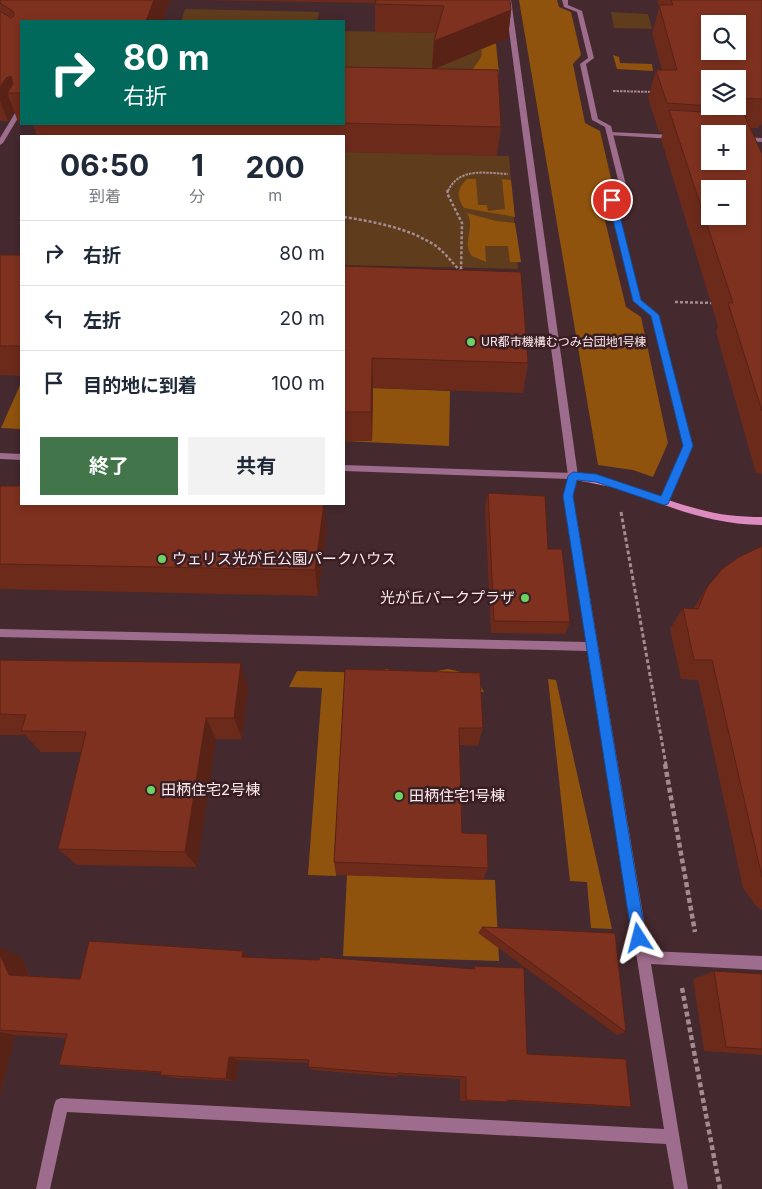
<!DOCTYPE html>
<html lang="ja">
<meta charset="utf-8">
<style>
:root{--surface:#fff;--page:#f2f2f3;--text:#1f2937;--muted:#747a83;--line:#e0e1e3;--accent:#42754a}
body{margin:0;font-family:Inter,"Noto Sans JP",sans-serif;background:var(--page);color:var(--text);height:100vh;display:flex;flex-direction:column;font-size:19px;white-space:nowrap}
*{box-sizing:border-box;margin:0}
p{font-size:16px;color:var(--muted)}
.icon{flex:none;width:28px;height:28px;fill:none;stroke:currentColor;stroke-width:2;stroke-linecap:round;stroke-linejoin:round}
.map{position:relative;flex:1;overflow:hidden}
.sheet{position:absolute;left:20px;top:135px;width:325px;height:370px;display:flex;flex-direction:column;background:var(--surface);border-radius:0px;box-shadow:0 2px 8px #0003}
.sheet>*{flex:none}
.guide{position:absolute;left:20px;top:20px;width:325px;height:105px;border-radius:0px;box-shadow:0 2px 8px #0003;background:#00695c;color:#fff;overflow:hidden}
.tools{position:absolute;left:701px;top:15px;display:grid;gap:10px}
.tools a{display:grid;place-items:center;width:45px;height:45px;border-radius:0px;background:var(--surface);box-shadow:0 2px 8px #0003;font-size:25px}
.pin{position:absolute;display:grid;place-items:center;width:42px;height:42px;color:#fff;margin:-21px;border:2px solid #fff;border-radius:50%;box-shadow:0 1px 5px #0007}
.me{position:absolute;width:55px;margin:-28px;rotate:351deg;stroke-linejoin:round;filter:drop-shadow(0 0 4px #0008)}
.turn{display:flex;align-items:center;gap:18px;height:105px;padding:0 20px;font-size:22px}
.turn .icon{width:65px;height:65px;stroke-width:2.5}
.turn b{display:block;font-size:35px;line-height:42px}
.eta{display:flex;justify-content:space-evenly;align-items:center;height:85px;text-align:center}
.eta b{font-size:30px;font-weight:700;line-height:35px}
.primary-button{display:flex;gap:10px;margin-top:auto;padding:10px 20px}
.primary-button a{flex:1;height:58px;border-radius:0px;background:var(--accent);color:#fff;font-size:20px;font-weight:700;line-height:58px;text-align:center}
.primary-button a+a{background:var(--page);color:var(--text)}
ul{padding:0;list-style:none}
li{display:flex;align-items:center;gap:15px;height:65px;padding:0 20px;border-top:1px solid var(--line)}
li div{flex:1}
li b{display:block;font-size:19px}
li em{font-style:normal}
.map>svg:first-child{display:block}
.green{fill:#5f3c1c}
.forest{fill:#90530e}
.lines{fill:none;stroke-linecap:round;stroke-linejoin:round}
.path-far3{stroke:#a38c90;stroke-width:2;stroke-dasharray:2.5 1;stroke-linecap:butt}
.path-far2{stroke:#a38c90;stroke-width:2.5;stroke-dasharray:3 2;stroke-linecap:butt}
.path-far1{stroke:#a38c90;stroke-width:3;stroke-dasharray:4 2.5;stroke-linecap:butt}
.path{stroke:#a38c90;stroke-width:4.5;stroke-dasharray:5 3;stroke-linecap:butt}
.lane{fill:#9e6c8c;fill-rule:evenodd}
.street{fill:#9e6c8c;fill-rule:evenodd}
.secondary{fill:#dc8cbf;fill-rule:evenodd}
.wall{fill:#6c2a1b;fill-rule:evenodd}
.shaded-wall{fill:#582216}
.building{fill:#7e311f;stroke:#582216;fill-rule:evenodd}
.route{fill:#1a73e8;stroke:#114b97}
.poi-dot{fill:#6cd362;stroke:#391f24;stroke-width:2}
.labels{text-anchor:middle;stroke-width:5;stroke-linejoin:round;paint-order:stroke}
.far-poi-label{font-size:12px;fill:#feebee;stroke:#391f24;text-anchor:start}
.poi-label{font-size:15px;fill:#feebee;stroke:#391f24;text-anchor:start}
</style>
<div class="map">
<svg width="762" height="1189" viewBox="0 0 762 1189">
<rect width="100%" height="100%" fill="#44292e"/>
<!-- green -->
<g class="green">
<path d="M185 9 319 12 317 21H181Z"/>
<path d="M611 12 648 14 652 29 614 28Z"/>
<path d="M494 24 499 74 344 71V31L460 33Z"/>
<path d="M344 152 509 156 518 269 344 265Z"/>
</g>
<!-- forest -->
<g class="forest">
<path d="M519 0H557L559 7 571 12 581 55 573 64 585 123 600 131 613 187 599 196 626 307 641 317 668 443 653 477 633 470 598 465Z"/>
<path d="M479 44H496L499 74 477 72 473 69C480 58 485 57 479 44Z"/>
<path d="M613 55 619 57 620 63 652 64 653 71 617 69Z"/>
<path d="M467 179H476L478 205H487L488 211 505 209 502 179 511 180 515 217 464 208C456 196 457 189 467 179Z"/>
<path d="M467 213 496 221 515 223 521 262H510L508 246H485L486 262 472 256C461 243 476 227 467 213Z"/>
<path d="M21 383V429L1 428Z"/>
<path d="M344 387 450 391 449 446 344 441Z"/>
<path d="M386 669 419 677 437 671 448 669 474 675 484 692H476L336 863V876L308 875 322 688 289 687 297 671 376 673Z"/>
<path d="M548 679 556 680 612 929 591 928 587 882 570 881Z"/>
<path d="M347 875 495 880 499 961 343 956Z"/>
</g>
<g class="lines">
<!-- path-far3 -->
<g class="path-far3">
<path d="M613 91 654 92"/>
<path d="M448 191C459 167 485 173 508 174"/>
</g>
<!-- path-far2 -->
<g class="path-far2">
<path d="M448 190 447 193 462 223 461 271"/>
<path d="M344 217C375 222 409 228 436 246 445 253 452 262 460 271"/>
<path d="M675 302 714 303"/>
</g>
<!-- path-far1 -->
<path class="path-far1" d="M621 512 666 765"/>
<!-- path -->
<g class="path">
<path d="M665 764 695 932"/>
<path d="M682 988 720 1189"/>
</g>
<!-- lane -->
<g class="lane">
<path d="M505 0H511L578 476 573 479 568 476Z"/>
<path d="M610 132 674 135 677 137 674 139 608 135 607 134Z"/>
<path d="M738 137 762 138V142L738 141Z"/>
</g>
<!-- street -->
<g class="street">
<path d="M562 0H568V5L582 11 594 58 586 64 598 119 611 126 628 193 616 201 641 300 659 315 692 447 669 501 664 505 659 501 684 447 651 316 633 301 609 200 621 192 605 127 592 120 580 64 588 58 577 12 564 7Z"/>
<path d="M21 106V113L3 143 0 145V138L18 108Z"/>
<path d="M0 453 21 454V460L0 459Z"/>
<path d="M344 465 573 473 578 476 573 496 649 951 762 956V970L651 964 688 1189H674L666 1144 67 1112 50 1189H36L54 1105 56 1100 61 1098 664 1129 588 651 0 637V629L587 642 563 496 568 479 344 471Z"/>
</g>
<!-- secondary -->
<path class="secondary" d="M573 473C617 479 655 498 698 509 719 515 740 517 762 517V525C706 524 670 506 618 489 602 484 586 483 570 478L568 476Z"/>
</g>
<!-- wall -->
<g class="wall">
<path d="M0 0H170L162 21H21V122H18L14 111 8 121H0Z"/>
<path d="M195 0H510L511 10 508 38 435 68 501 127 497 156 344 152V136H37L33 124H344V67L432 68 434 41 436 33 375 32V3Z"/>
<path d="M657 0H762V125H759L758 128H750L762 154V474L756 473 716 332 718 326 661 139 663 132H659L648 98 656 70H662L652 33 659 8ZM738 79V106H710Z"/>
<path d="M0 255H21V376L0 375Z"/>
<path d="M344 266 528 363 523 393 373 388 372 441H344Z"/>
<path d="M0 486 327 529 318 596 0 589Z"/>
<path d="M488 493 548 549 570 622 565 634 491 633 485 507Z"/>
<path d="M762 546V910L757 907 743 888 698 680 681 679 670 629 683 608H694L707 587Z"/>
<path d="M0 660 248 687 242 739H216L197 867 77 865 58 849 82 752H41L25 735H0Z"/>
<path d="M345 669 483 728 478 746 460 745 462 833 488 868 483 880 336 875 334 862Z"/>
<path d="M482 927 626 1032 617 1035 478 933Z"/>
<path d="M0 948 21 957 30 976 80 979 243 951 249 958 473 969 474 966 527 1054 631 1107H614L507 1101V1102H498L460 1101V1079L397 1075V1077L313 1070 308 1067 309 1063 239 1060 236 1081 175 1078 160 1075 161 1073 81 1068 59 1065 66 1038 15 1035 0 1096Z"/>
<path d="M714 971 762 974V1055L704 1051 693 979Z"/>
</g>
<!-- shaded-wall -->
<g class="shaded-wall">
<path d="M154 0H170L162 21H146Z"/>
<path d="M511 10 508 38 432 70 434 41Z"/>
<path d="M11 76 17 93H7L14 111 8 121 0 101V88L6 78Z"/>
<path d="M372 358 373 388 372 441 371 412Z"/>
<path d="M324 504 327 529 318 596 315 570Z"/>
<path d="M241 663 248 687 242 739 234 718Z"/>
<path d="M206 718 216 739 197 867 185 852Z"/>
<path d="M0 948 21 957 33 984 9 975 0 954Z"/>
<path d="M243 951 252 960 242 957Z"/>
<path d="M0 1032 15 1035 0 1096Z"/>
<path d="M229 1057 239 1060 236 1081 226 1079Z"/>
</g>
<!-- building -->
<g class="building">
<path d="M0 0H154L146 21H21V93H7L13 84 11 76 6 78 0 88V11L11 18 14 16 13 11 0 3Z"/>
<path d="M376 0H510L511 10 434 41 444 6 375 4Z"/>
<path d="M671 0H762V99L738 98V79H710V106L667 103 656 70H677L659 5H673ZM710 24H738V51H710Z"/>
<path d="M344 67 498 70 501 127 344 123Z"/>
<path d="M738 101 762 154V411L728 303H733L669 110 720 113 722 107 712 106H738ZM710 134H738V161H710ZM710 189H738V216H710Z"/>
<rect x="0" y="255" width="21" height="91"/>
<path d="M344 266 521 272 528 363 372 358 371 412H344Z"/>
<path d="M0 486H21V504H324L315 570 0 564Z"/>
<path d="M488 493 545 496 548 549H562L570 622 494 621Z"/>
<path d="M762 546V877L712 660H694L683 608 698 609 707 587 722 569 739 557Z"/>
<path d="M0 660 241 663 234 718H206L185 852 58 849 86 732 21 731 26 715 0 714Z"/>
<path d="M345 669 480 673 483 728H459L462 833 487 834 488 868 334 862Z"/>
<path d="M482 927 615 933 626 1032Z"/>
<path d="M89 941 243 951 242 957 319 960 320 957 475 969 474 966 524 968 527 1054 626 1059 631 1107 507 1100V1102L466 1100V1077L398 1073V1074L308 1067 309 1060 229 1057 226 1079 160 1075 161 1072 59 1065 67 1034 0 1030V954L9 975 80 979Z"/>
<path d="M714 971 762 974V1049L726 1047Z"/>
</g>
<!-- route -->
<path class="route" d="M612 197 616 200 641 300 659 315 693 446 668 504 664 505 596 482 577 480 573 496 646 938 644 943 639 945 634 943 632 938 563 496 568 476 573 472 596 474 661 496 683 446 651 316 633 301 608 200Z"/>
<!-- markers -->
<g class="poi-dot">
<circle cx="471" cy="342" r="5"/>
<circle cx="162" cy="559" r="5"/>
<circle cx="525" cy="598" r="5"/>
<circle cx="151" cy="790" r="5"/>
<circle cx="399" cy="796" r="5"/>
</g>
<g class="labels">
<!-- far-poi labels -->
<g class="far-poi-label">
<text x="481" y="346">UR都市機構むつみ台団地1号棟</text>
</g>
<!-- poi labels -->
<g class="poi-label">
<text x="172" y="564">ウェリス光が丘公園パークハウス</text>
<text x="515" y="603" text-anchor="end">光が丘パークプラザ</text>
<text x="161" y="795">田柄住宅2号棟</text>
<text x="409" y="801">田柄住宅1号棟</text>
</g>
</g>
</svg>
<div class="tools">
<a><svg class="icon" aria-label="search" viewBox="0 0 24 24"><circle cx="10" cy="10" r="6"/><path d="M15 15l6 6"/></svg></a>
<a><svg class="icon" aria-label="layers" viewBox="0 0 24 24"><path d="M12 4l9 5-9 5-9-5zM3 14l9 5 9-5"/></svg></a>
<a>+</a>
<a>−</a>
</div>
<div class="pin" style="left:612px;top:200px;background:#d93025"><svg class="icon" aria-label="arrive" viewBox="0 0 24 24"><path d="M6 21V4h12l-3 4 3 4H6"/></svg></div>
<svg class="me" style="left:639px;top:938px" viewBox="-20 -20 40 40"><path d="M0-17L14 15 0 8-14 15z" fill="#1a73e8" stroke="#fff" stroke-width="4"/></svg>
<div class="guide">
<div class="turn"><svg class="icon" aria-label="right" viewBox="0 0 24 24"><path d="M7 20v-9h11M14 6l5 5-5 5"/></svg><div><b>80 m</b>右折</div></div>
</div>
<section class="sheet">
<div class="eta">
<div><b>06:50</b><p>到着</p></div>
<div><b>1</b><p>分</p></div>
<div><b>200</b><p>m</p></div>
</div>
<ul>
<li><svg class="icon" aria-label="right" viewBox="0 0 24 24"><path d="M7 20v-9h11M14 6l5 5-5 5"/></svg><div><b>右折</b></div><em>80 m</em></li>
<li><svg class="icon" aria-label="left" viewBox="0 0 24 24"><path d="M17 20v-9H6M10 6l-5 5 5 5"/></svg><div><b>左折</b></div><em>20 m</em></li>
<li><svg class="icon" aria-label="arrive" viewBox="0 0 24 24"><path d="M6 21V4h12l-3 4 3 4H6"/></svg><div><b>目的地に到着</b></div><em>100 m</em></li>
</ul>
<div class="primary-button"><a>終了</a><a>共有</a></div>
</section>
</div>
